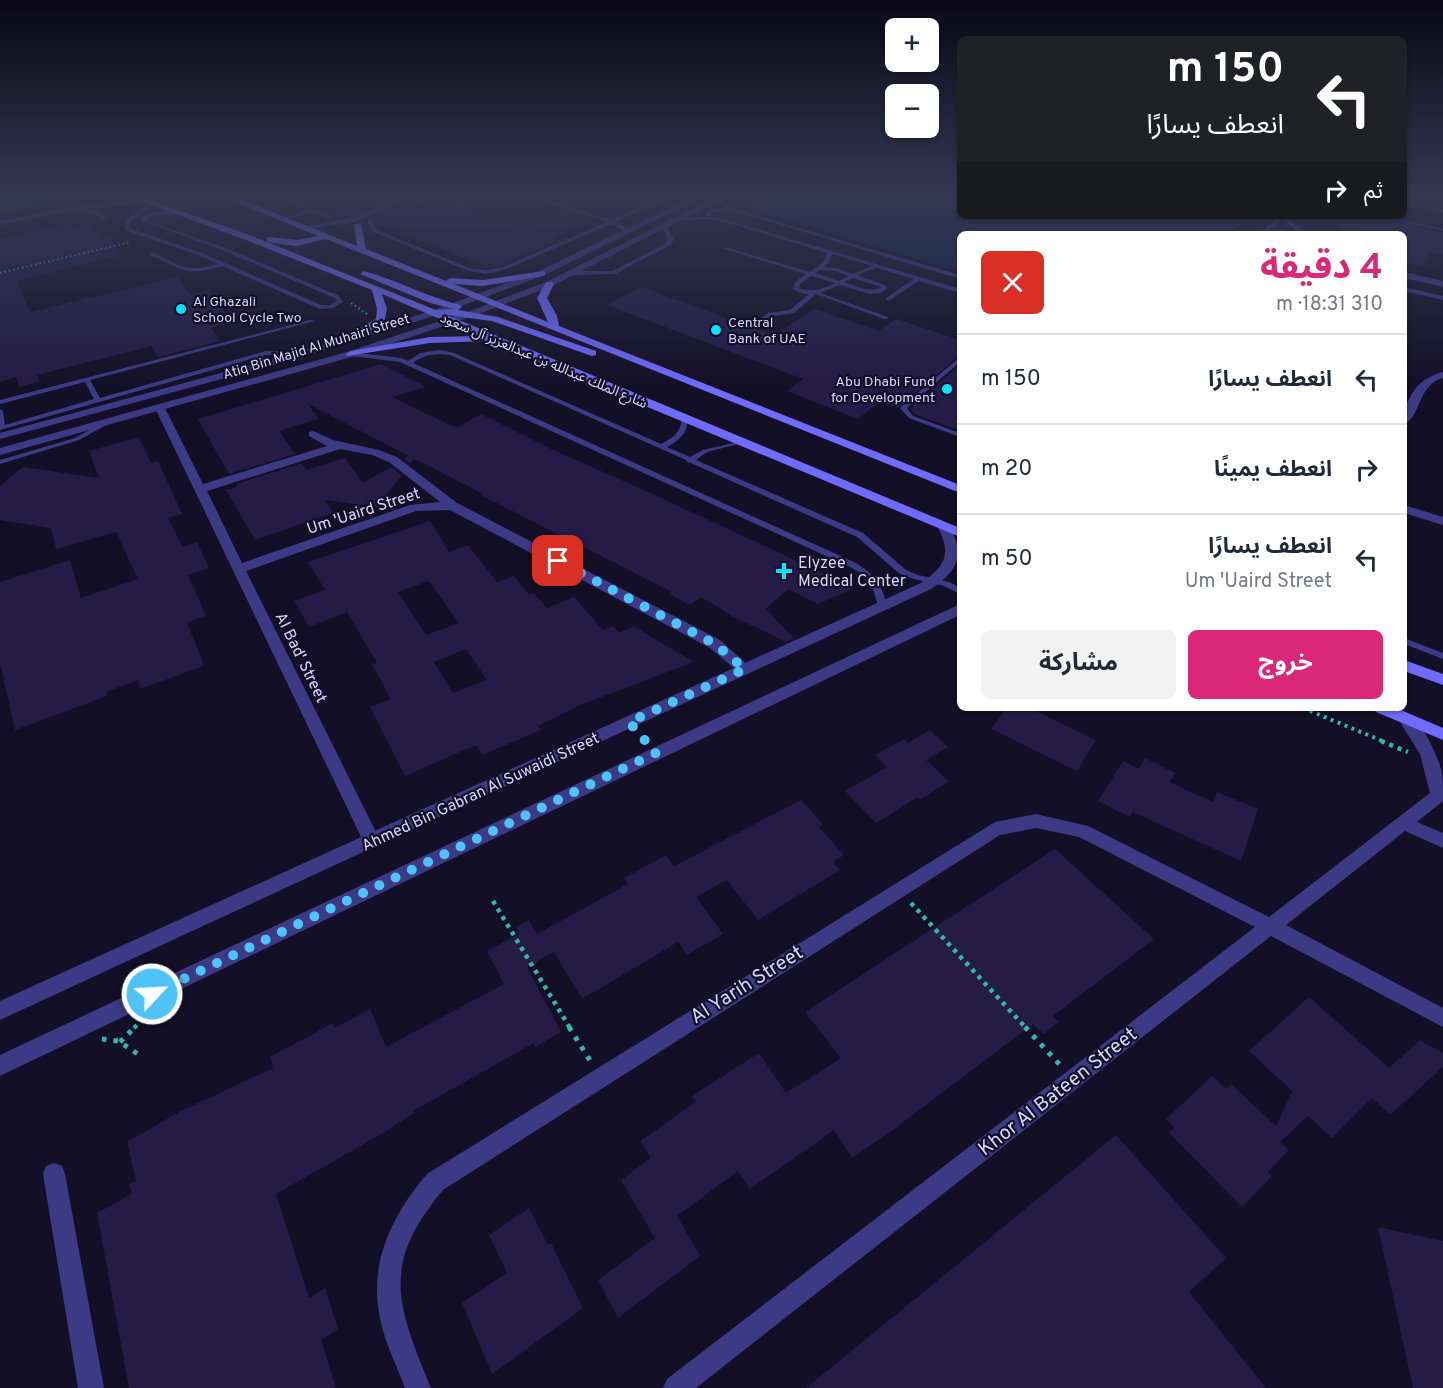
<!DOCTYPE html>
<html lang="ar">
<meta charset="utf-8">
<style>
:root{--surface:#fff;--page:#f2f2f3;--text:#1f2937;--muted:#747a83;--line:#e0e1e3;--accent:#db2777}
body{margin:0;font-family:Overpass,"Noto Sans Arabic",sans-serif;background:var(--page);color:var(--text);direction:rtl;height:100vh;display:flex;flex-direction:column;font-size:22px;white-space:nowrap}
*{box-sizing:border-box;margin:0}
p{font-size:20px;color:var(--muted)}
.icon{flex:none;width:33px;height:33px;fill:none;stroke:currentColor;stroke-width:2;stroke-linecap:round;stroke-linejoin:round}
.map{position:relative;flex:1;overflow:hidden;direction:ltr}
.panel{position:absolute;left:957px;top:231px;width:450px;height:480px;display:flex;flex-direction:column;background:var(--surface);border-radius:9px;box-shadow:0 2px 4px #0004;direction:rtl}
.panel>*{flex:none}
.banner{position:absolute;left:957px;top:36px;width:450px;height:183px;border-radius:9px;box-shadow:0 2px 4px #0004;direction:rtl;background:#202124;color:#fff;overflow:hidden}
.tools{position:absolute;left:885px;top:18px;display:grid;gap:12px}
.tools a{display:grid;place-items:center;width:54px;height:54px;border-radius:9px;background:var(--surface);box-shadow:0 2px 4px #0004;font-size:30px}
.pin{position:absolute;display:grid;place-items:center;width:51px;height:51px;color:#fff;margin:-26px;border-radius:12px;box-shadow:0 3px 9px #0006}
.me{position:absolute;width:66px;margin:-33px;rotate:65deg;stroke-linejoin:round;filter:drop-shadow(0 0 4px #0008)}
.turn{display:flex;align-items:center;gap:21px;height:126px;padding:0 24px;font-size:27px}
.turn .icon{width:78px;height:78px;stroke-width:2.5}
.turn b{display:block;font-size:42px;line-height:51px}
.then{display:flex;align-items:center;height:57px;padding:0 24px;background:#0003;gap:12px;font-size:22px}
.round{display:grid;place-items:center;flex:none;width:63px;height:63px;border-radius:9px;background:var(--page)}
.summary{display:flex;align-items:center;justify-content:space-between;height:102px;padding:0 24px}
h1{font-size:36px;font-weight:700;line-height:45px;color:var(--accent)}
.button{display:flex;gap:12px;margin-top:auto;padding:12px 24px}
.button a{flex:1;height:69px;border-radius:9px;background:var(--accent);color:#fff;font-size:24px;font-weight:700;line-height:69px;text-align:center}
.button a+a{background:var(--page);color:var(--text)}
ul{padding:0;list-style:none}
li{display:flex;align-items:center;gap:18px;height:90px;padding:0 24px;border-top:2px solid var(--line)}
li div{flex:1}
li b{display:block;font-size:22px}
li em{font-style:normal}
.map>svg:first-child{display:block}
.green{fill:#12302f}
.water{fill:#0c2248}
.building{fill:#241b47;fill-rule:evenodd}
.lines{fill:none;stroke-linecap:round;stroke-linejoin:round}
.path-far3{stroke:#2fb8b0;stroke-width:2;stroke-dasharray:1.5 3;stroke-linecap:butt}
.path-far2{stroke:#2fb8b0;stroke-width:4;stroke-dasharray:3 4.5;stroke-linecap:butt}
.path-far1{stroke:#2fb8b0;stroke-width:4.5;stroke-dasharray:4 5;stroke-linecap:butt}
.path{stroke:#2fb8b0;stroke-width:5;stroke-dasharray:4.5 7;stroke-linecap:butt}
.service{fill:#3d3a85;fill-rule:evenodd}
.minor{fill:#3d3a85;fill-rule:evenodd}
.tertiary{fill:#3d3a85;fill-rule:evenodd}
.secondary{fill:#6f6bff;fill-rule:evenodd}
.route{stroke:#4fc3f7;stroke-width:10;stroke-dasharray:0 18}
.poi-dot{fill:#00e5ff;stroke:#130f26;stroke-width:2}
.labels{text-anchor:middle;stroke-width:4.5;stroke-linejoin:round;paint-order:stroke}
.far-poi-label{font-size:14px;fill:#d9d4ff;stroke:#130f26;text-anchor:start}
.far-street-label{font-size:14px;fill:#d9d4ff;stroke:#130f26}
.street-label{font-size:16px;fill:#d9d4ff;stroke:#130f26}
.poi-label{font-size:16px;fill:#d9d4ff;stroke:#130f26;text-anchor:start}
.near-street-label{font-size:20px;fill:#d9d4ff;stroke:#130f26}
</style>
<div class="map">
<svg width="1443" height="1388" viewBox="0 0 1443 1388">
<rect width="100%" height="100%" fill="#130f26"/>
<!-- green -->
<path class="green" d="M0 194H87L72 201 0 213Z"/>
<!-- water -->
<path class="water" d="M776 194H960V216H1220L1243 222 1232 234H960V272L749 208Z"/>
<!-- building -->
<g class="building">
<path d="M294 194H404L347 217Z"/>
<path d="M539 194H613L582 208Z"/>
<path d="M441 196 524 227 558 211 590 221 555 238 559 240 502 265 488 268 375 222 373 217 404 204 405 207 414 209Z"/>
<path d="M1327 216H1373L1443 233V254L1429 252 1421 266 1404 262V234H1351Z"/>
<path d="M91 224 102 238 109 236 119 256 17 281 30 312 178 277 190 295 209 290 232 322 211 328 220 341 158 357 152 346 37 375 40 381 20 387 16 377 0 382V239L55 227 58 232Z"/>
<path d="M641 287 774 335 814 309 879 331 896 319 960 340V355L898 408 880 402 858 419 787 391 803 379 607 305Z"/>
<path d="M381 364 426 387 392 397 452 426 458 427 481 414 551 449 646 491 855 588 818 604 788 589 766 609 794 638 786 642 732 616 701 597 690 605 669 594 672 592 481 495 483 494 423 463 414 459 410 464 404 459 409 456 308 404 318 419 279 431 295 454 229 474 198 419Z"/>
<path d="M960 365V431L914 414 910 408Z"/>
<path d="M139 437 151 463 158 461 182 514 168 518 183 547 197 542 209 568 188 575 206 616 187 622 204 666 140 689 138 680 106 692 107 696 15 730 0 663V582L70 560 81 598 138 579 116 532 56 549 51 528 0 520V486L23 467 99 478 89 451Z"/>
<path d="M345 458 363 483 391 467 402 475 377 507 325 500 333 513 255 540 226 490 237 487 236 484 302 463 306 470Z"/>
<path d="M430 521 449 552 468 545 497 582 514 576 529 595 534 593 547 608 574 597 603 630 613 626 619 633 633 626 694 662 580 705 538 726 541 730 482 755 476 745 405 776 370 707 391 699 372 664 377 663 347 612 309 627 294 601 325 590 308 562ZM429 581 459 623 426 635 398 592ZM466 649 487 680 453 693 434 662Z"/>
<path d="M1007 708H1029L1096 740 1077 771 991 729Z"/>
<path d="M930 730 948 747 926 760 949 782 920 799 918 797 876 823 845 791 887 767 875 755 904 739 908 743Z"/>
<path d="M1145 758 1175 773 1170 782 1188 791 1214 802 1217 792 1258 809 1241 861 1133 812 1130 817 1098 801 1123 761 1139 769Z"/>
<path d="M801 800 823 824 819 827 844 855 833 862 840 870 758 920 727 880 696 897 723 934 687 955 678 942 582 999 554 952 527 967 561 1032 535 1047 534 1043 413 1111 414 1113 378 1136 276 1194 309 1298 325 1288 338 1329 321 1340 336 1388H129L97 1213 132 1194 129 1184 136 1181 127 1142 181 1111 273 1068 270 1057 333 1023 335 1028 370 1009 386 1047 504 984 487 951 519 934 516 927 529 920 537 934 628 884 624 878 666 855 674 866Z"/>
<path d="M1055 849 1154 939 1053 1016 1059 1022 1043 1034 1033 1024 893 1130 852 1158 834 1130 750 1189 738 1171 677 1216 700 1256 618 1318 598 1280 655 1238 621 1180 651 1158 640 1141 696 1102 692 1096 759 1053 786 1093 841 1058 805 1012Z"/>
<path d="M1309 997 1389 1068 1420 1040 1443 1053V1067L1390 1115 1372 1098 1332 1138 1308 1116 1280 1142 1289 1150 1268 1172 1272 1176 1242 1207 1169 1133 1174 1127 1166 1119 1212 1076 1226 1089 1231 1084 1276 1126 1292 1091 1249 1051Z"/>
<path d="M1116 1135 1226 1258 1189 1292 1266 1388H806Z"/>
<path d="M529 1208 548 1245 551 1243 583 1308 492 1374 462 1303 507 1273 489 1235Z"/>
<path d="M1378 1227 1443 1241V1388H1413Z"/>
</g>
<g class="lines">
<!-- path-far3 -->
<g class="path-far3">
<path d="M0 273 131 242"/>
<path d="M351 303 367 314"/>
</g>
<!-- path-far2 -->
<path class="path-far2" d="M1303 708 1385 742"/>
<!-- path-far1 -->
<g class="path-far1">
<path d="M1381 741 1408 752"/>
<path d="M493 901 570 1028"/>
<path d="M911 903 1026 1028"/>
<path d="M134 1028 143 1019"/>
</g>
<!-- path -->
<g class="path">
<path d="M569 1027 591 1062"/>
<path d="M1025 1027 1060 1065"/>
<path d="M102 1039 118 1041 141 1056"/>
<path d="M120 1042 135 1027"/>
</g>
<!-- service -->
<g class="service">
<path d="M242 194H249L235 200 231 199Z"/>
<path d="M523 194H531L610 220 670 194H677L615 222 630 230V232H626L611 224 507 269 487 274 469 271 373 232 369 226 368 220 372 219 373 226 377 230 472 269 487 270 503 267 606 222Z"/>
<path d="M718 198 728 205 741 211 960 275V279L731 210 716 211 710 215 711 217 731 221 960 289V293L919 281 890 300H886V298L914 279 877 268 857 275 887 286V288L881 293 870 294 840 285 820 293 888 317V319H884L816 294 794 313 772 316 764 321H760V319L768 313 790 310 809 294H803L793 289 795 282 806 274 725 249V247L810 272 824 262 827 253 728 223 709 219 679 220 677 219 679 218 706 217 705 213 715 209 726 208 716 200V198ZM832 254 872 266 852 274 837 268 824 267 829 263ZM820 270 836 271 848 276 839 281 815 273ZM811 276 835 283C823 289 812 293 799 288L800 284ZM853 278 881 287C871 294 856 286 844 282Z"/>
<path d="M290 201H294L333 217 329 218 313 212 284 220V218L308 210 290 203Z"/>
<path d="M1404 201 1443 210V212L1404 203Z"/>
<path d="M150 203 154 204 129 223V228L202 253 321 305H330L337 301 335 298 222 250 140 220C150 210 164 210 177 212V214H175L157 215 145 220 226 248 339 296 343 302 333 308 320 309 222 266 202 271H187L178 268 150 255V253H154C179 266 189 273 218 264L198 255 125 230V221Z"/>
<path d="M71 208 94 210 108 219 104 220 91 212 69 210V209Z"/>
<path d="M1279 216H1284L1307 234H1301L1282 219 1265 234H1261V232L1279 217Z"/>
<path d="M1376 216H1385L1443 229V231Z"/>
<path d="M662 225H666L674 240 669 246 615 274 573 275 570 273 573 271H612L665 244 668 240Z"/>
<path d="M1404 287 1443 296V300L1404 291Z"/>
<path d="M310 320 315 321 90 380 100 398 266 351H281L290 357V359H286L280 355H266L0 430V409L3 411 5 425 94 399 85 382 0 404V400Z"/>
<path d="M440 350 454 353 661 444C673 438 680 433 682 419L683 418H687C689 432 680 440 667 447L690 457 703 450 742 441V443L707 452 696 460 863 533 906 570 918 575 949 582 960 587V594L944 586 914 579 900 574 857 537 691 463 687 462 686 460 450 355C436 353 424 354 413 363L854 562C872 572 884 585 886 606L882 609 879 608C871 584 873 579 848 566L400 362 351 356 348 354 351 352 401 358 408 361 421 353Z"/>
<path d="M960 357V362L907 408 913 416 960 433V437L909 418 900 408 901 407Z"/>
<path d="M106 421 108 422V424L79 440 0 464V460L75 438Z"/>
<path d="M1404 638 1443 653V659L1404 644Z"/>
</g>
<!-- minor -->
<g class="minor">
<path d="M411 194H423L352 223 305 229 301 227 347 219Z"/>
<path d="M429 194H440L413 207 406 205Z"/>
<path d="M144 199H147V203L81 209 0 225V221L81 205Z"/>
<path d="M1278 229 1300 234H1255Z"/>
<path d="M1404 272 1443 281V287L1404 278Z"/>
<path d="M1443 372V378C1417 385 1421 418 1404 424 1404 399 1417 378 1443 372Z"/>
<path d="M160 405 165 408 203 484 327 446 309 436V432L313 431 333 440 379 450 397 457 457 503 720 640 752 669 745 674 740 673 710 648 450 510 416 511 246 571 380 840 377 845 371 847 365 845 155 408ZM340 449 372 455 389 462 440 502 410 505 242 563 207 491Z"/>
<path d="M1404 505 1443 517V525L1404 513Z"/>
<path d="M1406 713C1421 718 1439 758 1442 773 1443 782 1443 792 1443 801L1417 822 1443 833V848L1405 831 1286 925 1443 1008V1027L1271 936 696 1388H663L667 1379 1255 927 1079 837 1036 828 1000 835 443 1190C380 1265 397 1305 431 1388H405C397 1366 386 1345 381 1323 367 1266 391 1216 427 1174L995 822 1036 814 1088 826 1269 917 1430 793 1420 754 1398 719 1401 715Z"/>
<path d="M54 1163 62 1166 65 1174 104 1388H78L43 1174 46 1166Z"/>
</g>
<!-- tertiary -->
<g class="tertiary">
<path d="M698 194H709L545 275 437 315 292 360 0 439V433L284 356 431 311 539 271Z"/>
<path d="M721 194H732L552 286 476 315 355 356 0 455V448L347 352 470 311 546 282Z"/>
<path d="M943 522 947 523C967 553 959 570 931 589L0 1020V1001L921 583C946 566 952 553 937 526Z"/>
<path d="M960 604V615L0 1076V1055Z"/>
</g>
<!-- secondary -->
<g class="secondary">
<path d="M121 194H133L252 236 436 310 455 309 430 303 360 274 364 271C397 280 427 297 460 305L462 307 458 310 498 317 596 351V355L592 356 492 321 447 315 960 528V537L489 341 430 343 347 356 346 354 351 351 430 337 479 336 382 294 387 309 384 322 349 343H341V339L376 319 377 309 372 290 246 240Z"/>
<path d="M216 194H228L357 246 354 225 361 223 366 249 446 281 450 278 483 280 545 271V275L542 276 483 286 454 284 548 322 537 298 546 282H552L554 284 547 298 557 316 559 326 960 485V493L326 239 297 246 267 242V238L270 237 297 240 318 236Z"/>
<path d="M1404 660 1443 674V685L1404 671Z"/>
<path d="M1373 708H1396L1443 728V740L1376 712Z"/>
</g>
</g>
<!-- sky -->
<linearGradient id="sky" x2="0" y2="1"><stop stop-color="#0a0815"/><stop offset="0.5" stop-color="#333752"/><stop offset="1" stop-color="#333752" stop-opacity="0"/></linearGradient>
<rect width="1443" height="389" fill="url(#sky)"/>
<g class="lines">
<!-- route -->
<path class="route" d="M152 994 656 753 629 722 745 669 715 644 558 561"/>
</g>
<!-- markers -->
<g class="poi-dot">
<circle cx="181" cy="309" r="6"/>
<circle cx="716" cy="330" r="6"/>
<circle cx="947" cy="389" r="6"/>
<path d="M781 562h6v6h6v6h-6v6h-6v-6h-6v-6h6z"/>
</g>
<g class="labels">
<!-- far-poi labels -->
<g class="far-poi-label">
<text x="193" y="306">Al Ghazali<tspan x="193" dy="16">School Cycle Two</tspan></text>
<text x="728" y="327">Central<tspan x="728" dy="16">Bank of UAE</tspan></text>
<text x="935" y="386" text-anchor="end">Abu Dhabi Fund<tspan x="935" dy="16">for Development</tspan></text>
</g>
<!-- far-street labels -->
<g class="far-street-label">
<text transform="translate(316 346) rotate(-17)" y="5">Atiq Bin Majid Al Muhairi Street</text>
<text transform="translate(544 360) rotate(23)" y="5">شارع الملك عبدالله بن عبدالعزيز آل سعود</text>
</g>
<!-- street labels -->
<g class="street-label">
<text transform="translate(363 510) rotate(-18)" y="6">Um 'Uaird Street</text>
<text transform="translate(302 657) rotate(64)" y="6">Al Bad' Street</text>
<text transform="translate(480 791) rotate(-25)" y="6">Ahmed Bin Gabran Al Suwaidi Street</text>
</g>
<!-- poi labels -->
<g class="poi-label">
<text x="798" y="568">Elyzee<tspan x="798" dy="18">Medical Center</tspan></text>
</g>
<!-- near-street labels -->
<g class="near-street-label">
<text transform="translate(746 984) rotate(-32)" y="7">Al Yarih Street</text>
<text transform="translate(1057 1091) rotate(-38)" y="7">Khor Al Bateen Street</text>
</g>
</g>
</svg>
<div class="tools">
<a>+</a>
<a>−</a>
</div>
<div class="pin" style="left:558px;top:561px;background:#d93025"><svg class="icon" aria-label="arrive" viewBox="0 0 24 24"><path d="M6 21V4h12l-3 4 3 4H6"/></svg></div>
<svg class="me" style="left:152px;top:994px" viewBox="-20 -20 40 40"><circle r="17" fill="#4fc3f7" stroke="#fff" stroke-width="3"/><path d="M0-11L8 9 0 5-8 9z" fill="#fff"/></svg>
<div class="banner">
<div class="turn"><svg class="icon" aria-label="left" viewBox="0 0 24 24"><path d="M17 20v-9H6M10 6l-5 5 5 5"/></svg><div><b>150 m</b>انعطف يسارًا</div></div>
<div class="then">ثم<svg class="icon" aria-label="right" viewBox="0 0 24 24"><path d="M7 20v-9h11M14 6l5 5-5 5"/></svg></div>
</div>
<section class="panel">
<div class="summary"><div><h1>4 دقيقة</h1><p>310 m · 18:31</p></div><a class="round" style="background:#d93025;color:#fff"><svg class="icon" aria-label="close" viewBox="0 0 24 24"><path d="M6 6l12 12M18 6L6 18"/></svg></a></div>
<ul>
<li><svg class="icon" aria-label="left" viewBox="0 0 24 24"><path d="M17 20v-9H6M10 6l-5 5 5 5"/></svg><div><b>انعطف يسارًا</b></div><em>150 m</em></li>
<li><svg class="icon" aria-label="right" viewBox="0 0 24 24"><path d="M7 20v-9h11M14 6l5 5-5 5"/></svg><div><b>انعطف يمينًا</b></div><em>20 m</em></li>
<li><svg class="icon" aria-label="left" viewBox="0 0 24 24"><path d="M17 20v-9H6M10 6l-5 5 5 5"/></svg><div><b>انعطف يسارًا</b><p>Um 'Uaird Street</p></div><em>50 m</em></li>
</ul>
<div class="button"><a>خروج</a><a>مشاركة</a></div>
</section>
</div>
